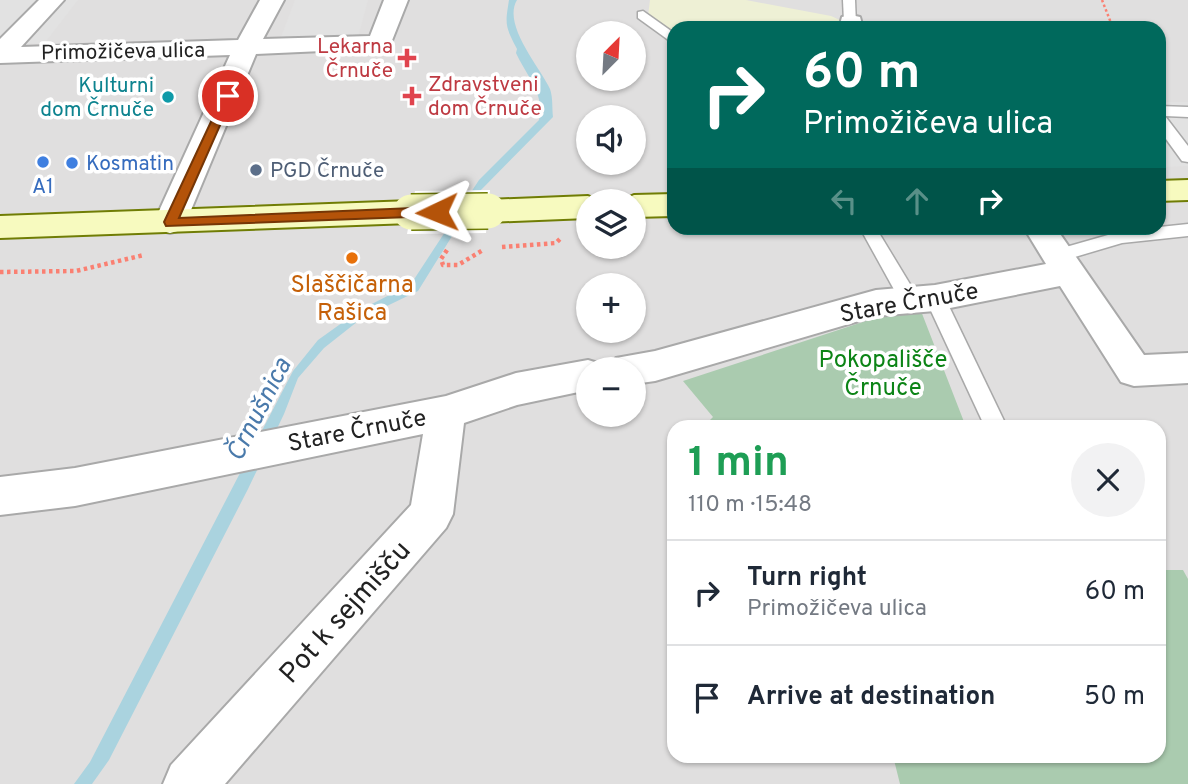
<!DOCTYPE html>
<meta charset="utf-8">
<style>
:root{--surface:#fff;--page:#f2f2f3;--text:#1f2937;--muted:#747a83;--line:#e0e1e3}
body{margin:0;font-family:Overpass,sans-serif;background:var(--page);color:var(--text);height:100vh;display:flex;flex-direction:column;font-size:26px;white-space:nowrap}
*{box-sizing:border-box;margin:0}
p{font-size:23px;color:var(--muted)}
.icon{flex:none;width:38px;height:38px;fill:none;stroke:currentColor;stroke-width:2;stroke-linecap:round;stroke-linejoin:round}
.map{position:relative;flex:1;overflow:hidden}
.drawer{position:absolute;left:667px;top:420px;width:499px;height:343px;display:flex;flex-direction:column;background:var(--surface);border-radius:21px;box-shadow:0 2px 5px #0004}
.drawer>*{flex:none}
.banner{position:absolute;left:667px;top:21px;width:499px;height:214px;border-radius:21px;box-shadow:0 2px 5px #0004;background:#00695c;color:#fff;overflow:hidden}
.needle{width:46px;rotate:24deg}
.tools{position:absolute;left:576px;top:21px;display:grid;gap:14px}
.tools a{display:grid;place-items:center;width:70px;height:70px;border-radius:50%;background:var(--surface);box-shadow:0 2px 5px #0004;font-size:35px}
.pin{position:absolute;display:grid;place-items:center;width:60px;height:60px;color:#fff;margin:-30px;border:4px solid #fff;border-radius:50%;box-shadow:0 2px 7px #0007}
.me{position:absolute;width:77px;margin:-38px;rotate:268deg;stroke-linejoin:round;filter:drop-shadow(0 0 5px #0008)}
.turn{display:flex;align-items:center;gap:24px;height:147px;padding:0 21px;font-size:32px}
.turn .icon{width:91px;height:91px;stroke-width:2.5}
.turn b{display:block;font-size:49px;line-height:60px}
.lanes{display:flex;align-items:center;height:66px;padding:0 21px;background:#0003;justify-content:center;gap:35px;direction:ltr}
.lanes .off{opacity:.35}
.round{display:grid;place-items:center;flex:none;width:74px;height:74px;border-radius:37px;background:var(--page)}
.headline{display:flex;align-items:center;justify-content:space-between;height:119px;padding:0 21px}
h1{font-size:42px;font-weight:700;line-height:52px;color:#1e9e55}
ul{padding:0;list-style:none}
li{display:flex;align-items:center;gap:21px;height:105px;padding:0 21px;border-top:2px solid var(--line)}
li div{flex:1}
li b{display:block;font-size:26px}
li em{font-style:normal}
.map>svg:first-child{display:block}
.residential{fill:#e0dfdf;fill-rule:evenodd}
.farmland{fill:#eef0d5}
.cemetery{fill:#aacbaf}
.parking{fill:#e2e2e2}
.water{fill:#aad3df}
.pier{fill:#fff}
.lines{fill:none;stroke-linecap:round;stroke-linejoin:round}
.service-casing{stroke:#a9a9a9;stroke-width:3}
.minor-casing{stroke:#a9a9a9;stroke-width:4}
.secondary-casing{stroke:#707d05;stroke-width:4}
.path-far1{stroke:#fa8072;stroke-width:2.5;stroke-dasharray:2.5 2.5;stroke-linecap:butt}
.path{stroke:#fa8072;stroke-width:4.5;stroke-dasharray:3.5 3.5;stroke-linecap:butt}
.service{fill:#fff;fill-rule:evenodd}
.minor{fill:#fff;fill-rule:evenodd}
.secondary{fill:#f7fabf;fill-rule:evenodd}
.secondary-bridge-casing{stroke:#707d05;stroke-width:38;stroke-linecap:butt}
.secondary-bridge{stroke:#f7fabf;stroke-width:35}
.route{fill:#b45309;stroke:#753606;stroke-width:2}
.health-dot{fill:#e0444e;stroke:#fff;stroke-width:2.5}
.culture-dot{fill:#0f9aa8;stroke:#fff;stroke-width:2.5}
.shop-dot{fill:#3f7fe0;stroke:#fff;stroke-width:2.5}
.service-dot{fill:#5c6f8a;stroke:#fff;stroke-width:2.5}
.food-dot{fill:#e8710a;stroke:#fff;stroke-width:2.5}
.labels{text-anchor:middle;stroke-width:7;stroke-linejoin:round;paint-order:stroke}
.far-health-label{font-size:21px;fill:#be3a42;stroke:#fff;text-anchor:end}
.far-street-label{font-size:21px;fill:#222;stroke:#fff}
.far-culture-label{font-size:21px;fill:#0d838f;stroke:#fff;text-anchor:end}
.far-shop-label{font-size:21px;fill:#366cbe;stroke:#fff;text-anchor:start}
.far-service-label{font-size:21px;fill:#4e5e75;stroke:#fff;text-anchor:start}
.food-label{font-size:24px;fill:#c56008;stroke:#fff}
.street-label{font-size:24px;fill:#222;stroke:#fff}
.park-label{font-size:24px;fill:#0c8416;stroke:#fff}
.water-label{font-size:26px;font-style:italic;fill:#4a7aab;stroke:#fff}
.near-street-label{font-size:28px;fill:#222;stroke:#fff}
</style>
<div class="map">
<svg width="1188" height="784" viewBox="0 0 1188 784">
<rect width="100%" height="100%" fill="#f2efe9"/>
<!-- residential -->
<path class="residential" d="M0 0H1188V784H0ZM674 28H1158V228H674ZM588 33H634V79H588ZM588 117H634V163H588ZM588 201H634V247H588ZM588 285H634V331H588ZM588 369H634V415H588ZM674 427H1158V756H674Z"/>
<!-- farmland -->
<path class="farmland" d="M650 0H746L831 16 842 21 844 28H674V36L648 16Z"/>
<!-- cemetery -->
<g class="cemetery">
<path d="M921 311 966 427H703L713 417 683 381 878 317Z"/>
<path d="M1159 570H1183L1188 579V784H900L893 756H1158Z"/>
</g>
<!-- parking -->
<g class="parking">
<path d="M0 0H78L44 44 0 42Z"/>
<path d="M295 0H368L358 37 280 40Z"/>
<path d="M1158 102H1188V166L1163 167 1159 160Z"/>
</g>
<!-- water -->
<path class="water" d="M509 0H517C502 25 540 67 550 89 553 97 552 109 553 117L480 191 418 291 362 318 324 348 298 378 284 414 248 489 109 760 92 784H74L90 762 293 371 318 340 360 310 411 284 479 180 539 120C545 93 527 77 516 53L517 49C505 26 505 25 509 0Z"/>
<!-- pier -->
<path class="pier" d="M490 190 486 233 407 234 415 191Z"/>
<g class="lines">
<!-- service casing -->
<g class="service-casing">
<g id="service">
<path d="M843 0H855L856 25 851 26 844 22Z"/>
<path d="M643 11 674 33V44L638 18V12Z"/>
<path d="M1158 106 1188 107V117L1165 116 1188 146V162L1182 161 1158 128Z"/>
<path d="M1188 224V236L1122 243 1058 262 1052 261 1049 256 1052 251 1122 231Z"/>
<path d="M860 228H876L919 299 916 304H902Z"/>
<path d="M935 291 942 293 945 298 1007 427H985L925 298 928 293Z"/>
</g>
</g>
<!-- minor casing -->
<g class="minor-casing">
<g id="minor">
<path d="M39 0H64L21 47 238 40 260 0H284L263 39 370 36 384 0H408L389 48 256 54 186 222 181 230 170 233 159 230 154 222 230 55 0 63V39Z"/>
<path d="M851 15 860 17 863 28H839L842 17Z"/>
<path d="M1024 228H1056L1144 355 1188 353V383L1134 386 1121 382 1060 286 935 311 876 316 655 381 634 384V369H610L616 358 655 351 876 290 935 285 1046 264Z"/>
<path d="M588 360 601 364 604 369H588V390L517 405 464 423 453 514 446 528 225 784H163L171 765 411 505 423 434 75 506 0 515V477L75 468 446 396 516 373Z"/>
</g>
</g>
<!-- secondary casing -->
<g class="secondary-casing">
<g id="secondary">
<path d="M1188 180V200L1158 201V181Z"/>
<path d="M674 194V216L634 217V201H621L634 195Z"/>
<path d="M588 196 600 201H588V218L488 222 477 219 472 211 477 203 488 200Z"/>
<path d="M411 201 422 204 427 212 422 220 411 223 0 238V216Z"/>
</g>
</g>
<!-- path-far1 -->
<path class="path-far1" d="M1102 0 1113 28"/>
<!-- path -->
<g class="path">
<path d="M502 247 556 243 561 238"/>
<path d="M447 250 441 259 443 265H458L483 250"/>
<path d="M0 272 76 271 144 255"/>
</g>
<!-- service -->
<use href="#service" class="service"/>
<!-- minor -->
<use href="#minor" class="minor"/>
<!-- secondary -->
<use href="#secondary" class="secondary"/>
<!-- secondary-bridge casing -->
<g class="secondary-bridge-casing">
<path id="secondary-bridge" d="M411 212 488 211"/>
</g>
<!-- secondary-bridge -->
<use href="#secondary-bridge" class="secondary-bridge"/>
</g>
<!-- route -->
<path class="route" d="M224 94 233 96 179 218 437 207 443 212 437 216 166 226 164 222Z"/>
<!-- markers -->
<g class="health-dot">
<path d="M403.5 47.5h7v7h7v7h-7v7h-7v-7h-7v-7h7z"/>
<path d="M408.5 85.5h7v7h7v7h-7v7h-7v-7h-7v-7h7z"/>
</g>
<circle class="culture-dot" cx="168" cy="97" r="7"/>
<g class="shop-dot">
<circle cx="43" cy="162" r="7"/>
<circle cx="72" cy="163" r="7"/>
</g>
<circle class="service-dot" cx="256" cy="170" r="7"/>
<circle class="food-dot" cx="352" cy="258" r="7"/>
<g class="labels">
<!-- far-health labels -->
<g class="far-health-label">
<text x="393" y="53">Lekarna<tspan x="393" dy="24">Črnuče</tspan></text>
<text x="428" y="91" text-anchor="start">Zdravstveni<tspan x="428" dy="24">dom Črnuče</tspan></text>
</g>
<!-- far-street labels -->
<g class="far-street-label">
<text transform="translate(123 51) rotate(-1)" y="7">Primožičeva ulica</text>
</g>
<!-- far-culture labels -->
<g class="far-culture-label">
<text x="154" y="92">Kulturni<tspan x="154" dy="24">dom Črnuče</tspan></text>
</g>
<!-- far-shop labels -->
<g class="far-shop-label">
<text x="86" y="170">Kosmatin</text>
<text x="43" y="193" text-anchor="middle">A1</text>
</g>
<!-- far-service labels -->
<g class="far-service-label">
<text x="270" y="177">PGD Črnuče</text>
</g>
<!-- food labels -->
<g class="food-label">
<text x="352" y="292">Slaščičarna<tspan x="352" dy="28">Rašica</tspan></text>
</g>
<!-- street labels -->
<g class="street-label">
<text transform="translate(909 302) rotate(-10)" y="8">Stare Črnuče</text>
<text transform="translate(357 430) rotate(-11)" y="8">Stare Črnuče</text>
</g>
<!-- park labels -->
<g class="park-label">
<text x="883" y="367">Pokopališče<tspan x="883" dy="28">Črnuče</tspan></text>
</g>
<!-- water labels -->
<g class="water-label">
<text transform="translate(258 409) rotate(-63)" y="9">Črnušnica</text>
</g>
<!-- near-street labels -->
<g class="near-street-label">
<text transform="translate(344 611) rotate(-48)" y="10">Pot k sejmišču</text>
</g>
</g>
</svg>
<div class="tools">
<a><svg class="needle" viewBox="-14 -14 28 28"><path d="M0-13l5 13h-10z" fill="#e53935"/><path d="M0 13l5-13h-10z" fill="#747a83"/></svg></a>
<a><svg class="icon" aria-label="sound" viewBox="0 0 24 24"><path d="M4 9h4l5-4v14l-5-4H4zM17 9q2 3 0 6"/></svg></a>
<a><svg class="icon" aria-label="layers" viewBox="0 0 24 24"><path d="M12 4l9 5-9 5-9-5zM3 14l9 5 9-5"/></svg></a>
<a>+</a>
<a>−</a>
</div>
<div class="pin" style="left:228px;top:96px;background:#d93025"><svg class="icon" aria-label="arrive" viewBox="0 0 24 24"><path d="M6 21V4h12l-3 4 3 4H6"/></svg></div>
<svg class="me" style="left:437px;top:212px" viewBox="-20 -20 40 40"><path d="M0-17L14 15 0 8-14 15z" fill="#b45309" stroke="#fff" stroke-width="4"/></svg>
<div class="banner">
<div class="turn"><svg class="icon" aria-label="right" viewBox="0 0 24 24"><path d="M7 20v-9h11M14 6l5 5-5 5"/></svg><div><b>60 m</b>Primožičeva ulica</div></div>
<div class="lanes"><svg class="icon off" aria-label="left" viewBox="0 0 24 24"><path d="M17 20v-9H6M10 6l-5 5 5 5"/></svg><svg class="icon off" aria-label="ahead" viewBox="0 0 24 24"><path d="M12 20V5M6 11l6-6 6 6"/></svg><svg class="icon" aria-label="right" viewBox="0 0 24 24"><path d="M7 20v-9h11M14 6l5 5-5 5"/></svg></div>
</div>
<section class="drawer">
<div class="headline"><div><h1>1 min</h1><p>110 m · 15:48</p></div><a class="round"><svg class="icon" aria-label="close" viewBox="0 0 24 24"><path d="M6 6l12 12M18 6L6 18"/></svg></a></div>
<ul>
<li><svg class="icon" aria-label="right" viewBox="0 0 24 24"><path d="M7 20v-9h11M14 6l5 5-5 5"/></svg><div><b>Turn right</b><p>Primožičeva ulica</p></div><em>60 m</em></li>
<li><svg class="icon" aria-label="arrive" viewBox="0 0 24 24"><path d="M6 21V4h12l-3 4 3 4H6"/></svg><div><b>Arrive at destination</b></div><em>50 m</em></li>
</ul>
</section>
</div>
